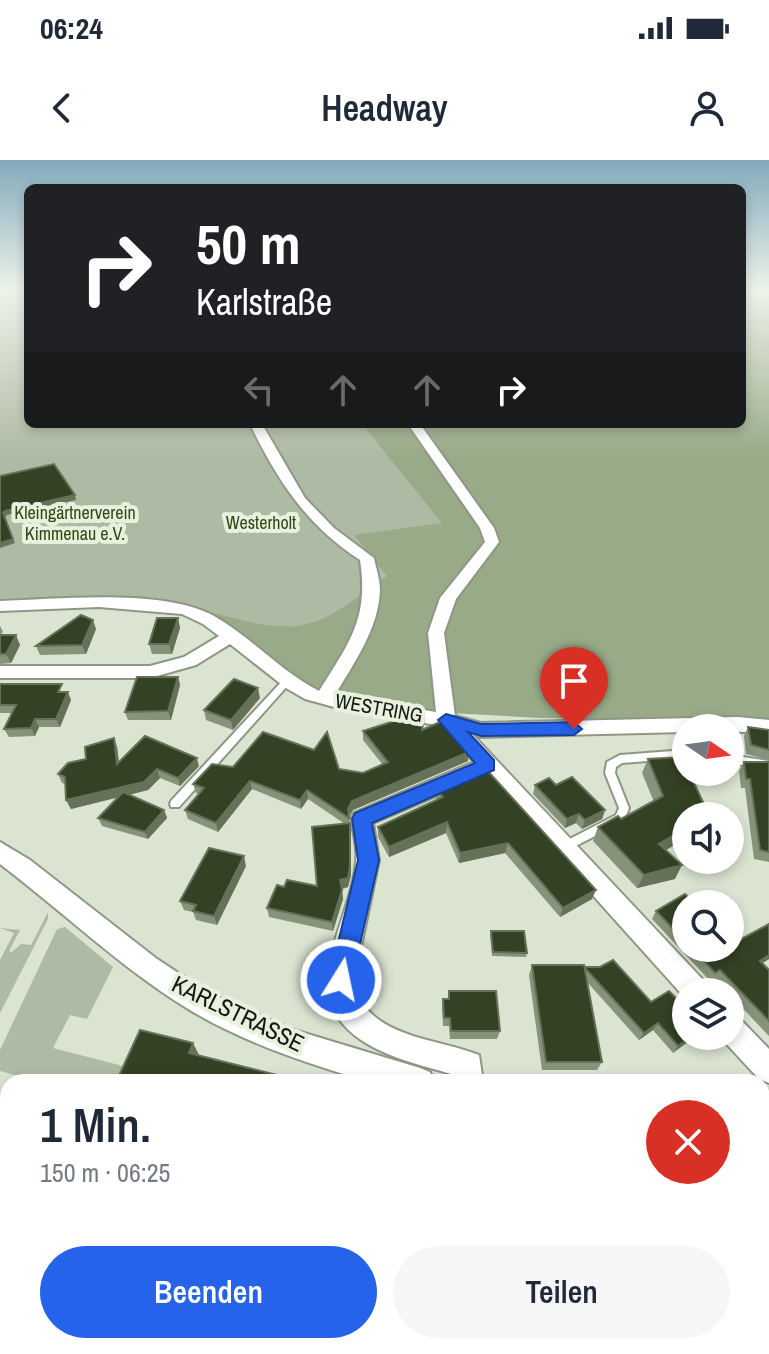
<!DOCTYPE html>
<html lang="de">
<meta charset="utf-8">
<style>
:root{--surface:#fff;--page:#f6f6f7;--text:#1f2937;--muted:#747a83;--accent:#2563eb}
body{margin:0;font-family:"Archivo Narrow",sans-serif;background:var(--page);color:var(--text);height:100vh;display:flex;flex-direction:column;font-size:30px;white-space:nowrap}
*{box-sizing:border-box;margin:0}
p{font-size:26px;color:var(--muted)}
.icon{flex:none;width:44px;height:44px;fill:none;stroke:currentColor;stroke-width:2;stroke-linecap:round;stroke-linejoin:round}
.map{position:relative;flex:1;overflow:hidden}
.drawer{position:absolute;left:0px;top:914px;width:770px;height:280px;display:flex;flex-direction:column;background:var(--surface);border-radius:24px 24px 0 0;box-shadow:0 4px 12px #0003}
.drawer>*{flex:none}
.banner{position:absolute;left:24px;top:24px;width:722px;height:244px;border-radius:12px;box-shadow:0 4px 12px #0003;background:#202124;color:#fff;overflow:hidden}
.needle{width:52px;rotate:103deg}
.tools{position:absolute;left:672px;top:554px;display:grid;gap:16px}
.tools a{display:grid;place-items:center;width:72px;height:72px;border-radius:50%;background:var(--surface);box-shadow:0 4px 12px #0003;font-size:40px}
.pin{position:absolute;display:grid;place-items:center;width:68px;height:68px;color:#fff;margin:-82px -34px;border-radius:50% 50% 50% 0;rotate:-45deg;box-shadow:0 0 8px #0007}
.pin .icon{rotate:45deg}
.me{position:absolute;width:88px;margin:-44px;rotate:10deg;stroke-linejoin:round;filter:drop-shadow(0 0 6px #0008)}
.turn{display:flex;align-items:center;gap:28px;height:168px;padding:0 40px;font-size:36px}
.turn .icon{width:104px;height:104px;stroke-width:2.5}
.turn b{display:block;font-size:56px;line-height:68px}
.lanes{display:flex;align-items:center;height:76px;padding:0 40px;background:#0003;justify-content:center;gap:40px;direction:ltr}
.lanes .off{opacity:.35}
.round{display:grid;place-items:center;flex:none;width:84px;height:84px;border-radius:42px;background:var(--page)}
.overview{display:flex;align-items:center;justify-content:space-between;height:136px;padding:0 40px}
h1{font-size:48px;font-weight:600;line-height:60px}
.primary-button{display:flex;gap:16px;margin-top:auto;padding:16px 40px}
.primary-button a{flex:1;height:92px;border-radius:48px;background:var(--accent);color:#fff;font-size:32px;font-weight:600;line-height:92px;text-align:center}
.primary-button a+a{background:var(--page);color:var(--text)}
.status{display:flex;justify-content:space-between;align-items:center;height:56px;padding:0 40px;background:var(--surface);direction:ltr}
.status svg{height:22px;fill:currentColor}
header{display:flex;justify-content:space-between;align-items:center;height:104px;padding:0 40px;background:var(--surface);font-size:36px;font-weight:600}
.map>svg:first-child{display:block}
.green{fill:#aebaa3}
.forest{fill:#98aa88}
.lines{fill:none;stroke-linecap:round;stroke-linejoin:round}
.lane-casing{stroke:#8e9785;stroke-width:4}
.street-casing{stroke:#8e9785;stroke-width:4}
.lane{fill:#fff;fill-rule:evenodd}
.street{fill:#fff;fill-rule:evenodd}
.rail-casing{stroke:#373c33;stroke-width:12}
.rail{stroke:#e7f1de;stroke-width:9;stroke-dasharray:28;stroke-linecap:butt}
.wall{fill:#86927a}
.shaded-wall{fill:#657258}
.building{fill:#334124;stroke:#657258;stroke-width:2}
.route{fill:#2563eb;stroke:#184099;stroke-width:2}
.labels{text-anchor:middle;stroke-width:8;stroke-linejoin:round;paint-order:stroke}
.far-park-label{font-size:18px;fill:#314713;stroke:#e7f1de}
.street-label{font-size:20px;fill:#161a13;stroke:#e7f1de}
.near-street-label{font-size:24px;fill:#161a13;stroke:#e7f1de}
</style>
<div class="status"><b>06:24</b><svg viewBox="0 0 49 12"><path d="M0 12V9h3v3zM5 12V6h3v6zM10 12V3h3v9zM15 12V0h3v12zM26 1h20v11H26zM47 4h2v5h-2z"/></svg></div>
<header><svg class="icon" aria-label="back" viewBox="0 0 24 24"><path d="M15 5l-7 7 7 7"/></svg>Headway<svg class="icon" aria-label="person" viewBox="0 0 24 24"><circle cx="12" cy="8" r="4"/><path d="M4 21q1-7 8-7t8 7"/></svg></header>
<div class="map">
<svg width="769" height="1194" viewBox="0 0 769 1194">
<rect width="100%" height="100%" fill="#dae4d1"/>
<!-- green -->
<g class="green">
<path d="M0 130H28V264H366L449 365C414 396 352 456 307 466 265 476 217 452 176 444 120 434 56 435 0 441Z"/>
<path d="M48 752V759L0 853V800L14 773 0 768 20 770 9 791 12 792 21 784 31 785Z"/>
<path d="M65 767 113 807 87 859 70 855 53 888 142 911 137 922H41L0 911V890L57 769Z"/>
</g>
<!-- forest -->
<path class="forest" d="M742 130H769V565L737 561 539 558 433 552 339 537 309 527 236 470 197 449C230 456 273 473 307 464 336 457 362 433 387 416L354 375 442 363 362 264H742Z"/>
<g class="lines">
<!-- lane casing -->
<g class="lane-casing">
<g id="lane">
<path d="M287 518 292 521 290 523 179 647H171L170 644 171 641 284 519Z"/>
<path d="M686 590V598L622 603 616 607 615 613 629 648 624 661 568 690 564 692 560 690 558 687 560 684 616 655 619 648 605 613 607 602 620 595Z"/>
<path d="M730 595 769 601V609L730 603Z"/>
</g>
</g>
<!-- street casing -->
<g class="street-casing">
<g id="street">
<path d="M250 264H262L305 338 334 368 374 398C376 408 380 419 380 430 379 468 354 503 335 535L436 552 428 473 440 438 485 382 480 368 408 264H420L494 368 499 382 456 439 444 473 455 556 481 563 738 557 769 560V574L730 571V568H686V572L481 577 472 574 706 823 710 832H686V839L485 615 373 663 379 700 354 820C364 878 434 877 479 895L483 922H455V915C407 901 326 886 328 820 329 782 353 740 356 701 358 688 353 672 351 659L354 653 474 602 443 566 345 550 305 539 286 528 230 484 196 505 150 518H0V506H150L184 497 219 476 203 464 182 454 99 447 0 451V441C58 439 164 428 214 456 251 477 280 511 319 531 349 483 369 459 360 400 307 366 277 320 250 264Z"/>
<path d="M0 682 30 700 157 799 207 832 291 869 420 908 430 912 434 922H370L356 918C298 900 238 880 185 847 119 806 62 751 0 704Z"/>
<path d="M730 855 740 859 769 889V923L759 919 720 877 730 876Z"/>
<path d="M762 940 769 941V971L762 970Z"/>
</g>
</g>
<!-- lane -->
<use href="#lane" class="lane"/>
<!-- street -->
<use href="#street" class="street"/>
<!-- rail casing -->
<g class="rail-casing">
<g id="rail">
<path d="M0 1052 8 1053"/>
<path d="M762 1165 769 1166"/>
<path d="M439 1186 491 1194"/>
</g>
</g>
<!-- rail -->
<use href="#rail" class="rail"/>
</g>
<!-- wall -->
<g class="wall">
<path d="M178 458 180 468 172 494H152L149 484Z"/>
<path d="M0 466 3 472 0 475 20 485 11 503 0 504Z"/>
<path d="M96 469 86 494 40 495 36 486Z"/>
<path d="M178 517 180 525 171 560H128L125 552Z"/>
<path d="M0 524 65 532 71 540 60 567H39L35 576 9 577 4 569 12 553H0Z"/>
<path d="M260 538 233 570 206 560 204 550Z"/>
<path d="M748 567 769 570V600L746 594 744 576Z"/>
<path d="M423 569 468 601 353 650 349 657 351 715 348 727 342 729 343 739 333 771 269 757 267 748 284 727 317 726 345 664 308 639 301 649 252 629 218 672 188 659 185 650 199 634 196 633 193 624 233 607 339 609 363 613 383 605 363 580V571Z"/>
<path d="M114 578 117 587 119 602 199 606 180 626 160 618 148 630 129 635 164 650 167 658 148 679 102 666 98 658 118 637 71 649 66 640 65 624 62 623 58 614 86 599Z"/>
<path d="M648 599 686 656V678L666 690 675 719 637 728 593 681 598 667 621 659 654 642 642 613Z"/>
<path d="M744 602H769V702L754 699 745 628H741L739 611Z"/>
<path d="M535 625H556L605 650 602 659 582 669 576 663 565 668 533 634Z"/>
<path d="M436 629 592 739 560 757 505 693 459 703 446 673 389 697 378 677V667L436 640Z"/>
<path d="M246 706 217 765 196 760 193 752 184 750 180 741Z"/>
<path d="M686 744V788H730L734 783 769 799 762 803 769 810V876L730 835V832H727L714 818 710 821 652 759 656 751Z"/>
<path d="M491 771 527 793 526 797 492 796 490 775Z"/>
<path d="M532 805 584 807 651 842 686 876 673 893 653 870 639 880 587 822 602 902 597 910H542L529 815Z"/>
<path d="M449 831 500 871 497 879H450L449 866H443L442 847 443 839H448Z"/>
</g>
<!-- shaded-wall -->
<g class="shaded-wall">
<path d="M75 335 76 340 7 355 5 358 3 353 5 351Z"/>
<path d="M13 379 15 383 0 388V383Z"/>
<path d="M178 458 180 468 172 494 169 484Z"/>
<path d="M93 460 96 469 86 494 82 485Z"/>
<path d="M16 475 20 485 11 503 6 494Z"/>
<path d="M178 517 180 525 171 560 168 551Z"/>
<path d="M258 528 260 538 233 570 231 560Z"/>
<path d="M68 532 71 540 60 567 56 559Z"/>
<path d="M35 559 39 567 35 576 31 568Z"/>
<path d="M114 578 117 587 120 613 117 604Z"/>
<path d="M469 592 468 601 353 650 348 658V649L352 641Z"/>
<path d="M197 598 199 606 180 626 178 618Z"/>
<path d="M157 609 160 618 148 630 71 649 66 640Z"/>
<path d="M250 621 252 629 218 672 216 663Z"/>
<path d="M307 630 308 639 301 649 300 640Z"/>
<path d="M164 650 167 658 148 679 145 672Z"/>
<path d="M605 650 602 659 582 669 585 660Z"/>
<path d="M579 654 576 663 565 668 567 659Z"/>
<path d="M447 662 446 673 389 697V687Z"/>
<path d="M350 663 351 715 348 727 341 729 340 720Z"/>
<path d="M686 668V678L653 698 659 684Z"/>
<path d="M508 683 505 693 459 703 460 693Z"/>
<path d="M244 696 246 706 217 765 214 756Z"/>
<path d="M682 705 675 719 637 728 644 715Z"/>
<path d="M342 730 343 739 333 771 332 762Z"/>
<path d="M596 730 592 739 560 757 563 748Z"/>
<path d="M769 795V799L753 809 760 801Z"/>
<path d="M658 863 653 870 639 880 644 873Z"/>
<path d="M692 876H696L673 893 678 886Z"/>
<path d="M193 883 203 903 189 893Z"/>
<path d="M199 1186H203L208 1189 207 1194H197Z"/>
</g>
<!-- building -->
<g class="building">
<path d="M54 304 75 335 5 351 3 353 13 379 0 383V316Z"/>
<path d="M81 455 93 460 82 485 36 486Z"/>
<path d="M157 458H178L169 484H149Z"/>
<path d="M0 475H16L6 494H0Z"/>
<path d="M137 517H178L168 551 125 552Z"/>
<path d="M234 519 258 528 231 560 204 550Z"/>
<path d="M0 524H62L58 532H68L56 559H35L31 568 4 569 16 545H0Z"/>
<path d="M413 555 424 557 422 570 440 562 469 592 352 641 348 649 349 658 307 630 300 640 250 621 216 663 185 650 204 628 193 624 212 604 233 607 263 572 314 590 327 572 339 609 363 613 388 602 363 571Z"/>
<path d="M748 567 769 570V590L751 585Z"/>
<path d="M145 576 197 598 178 618 157 609 144 622 66 640 65 617 58 614 68 603 86 599 85 587 114 578 117 604Z"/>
<path d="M682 597 686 606V612H689L709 655 686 656V668L659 684 682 705 644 715 598 667 618 656 621 659 663 636 648 599Z"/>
<path d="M744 602H769V692L760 690 750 619H746Z"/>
<path d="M485 608 596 730 563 748 508 683 460 693 447 662 389 687 378 667 443 637 436 629Z"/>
<path d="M572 617 605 650 585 660 579 654 567 659 535 625 549 618 556 625Z"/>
<path d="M123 632 164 650 145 672 98 658Z"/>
<path d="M350 663V706L348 718 340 720 342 730 332 762 267 748 277 725 284 727 287 720 317 726 312 667Z"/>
<path d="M209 688 244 696 214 756 193 751 196 745 180 741Z"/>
<path d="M685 734 695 744H686V782L656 751Z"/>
<path d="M769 764V795L760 801 769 810V861L720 810 715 813 692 788H730V779L734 783Z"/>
<path d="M491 771H524L527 793 493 792Z"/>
<path d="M613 800 651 842 669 831 676 838 680 835 686 841V876H692L678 886 658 863 644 873 584 807H600Z"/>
<path d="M532 805H584L602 902H546Z"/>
<path d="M449 831H496L500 871H451L450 858H444L443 839H449Z"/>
<path d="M140 870 193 883 189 893 305 922H116Z"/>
<path d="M0 1141 8 1142V1186H199L197 1194H0Z"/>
</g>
<!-- sky -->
<linearGradient id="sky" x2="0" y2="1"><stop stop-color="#82aabb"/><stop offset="0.44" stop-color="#eef3ea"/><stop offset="1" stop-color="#eef3ea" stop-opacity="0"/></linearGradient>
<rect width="769" height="297" fill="url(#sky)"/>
<!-- route -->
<path class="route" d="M446 554 481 564 574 562 582 569 574 575 481 576 468 572 494 600V610L372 663 379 700 352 820 349 828 341 831 332 828 329 820 358 700 352 659 355 653 475 603 438 560Z"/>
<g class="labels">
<!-- far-park labels -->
<g class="far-park-label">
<text x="75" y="359">Kleingärtnerverein<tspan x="75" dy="21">Kimmenau e.V.</tspan></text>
<text x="261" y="369">Westerholt</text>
</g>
<!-- street labels -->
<g class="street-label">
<text transform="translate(379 548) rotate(10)" y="7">WESTRING</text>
</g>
<!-- near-street labels -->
<g class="near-street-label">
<text transform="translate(238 854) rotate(26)" y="8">KARLSTRASSE</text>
</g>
</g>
</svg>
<div class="tools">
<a><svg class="needle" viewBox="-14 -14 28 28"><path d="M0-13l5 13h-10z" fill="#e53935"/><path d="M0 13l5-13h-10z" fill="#747a83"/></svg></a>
<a><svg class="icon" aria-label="sound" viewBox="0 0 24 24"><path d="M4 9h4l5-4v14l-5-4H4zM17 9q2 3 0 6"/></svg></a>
<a><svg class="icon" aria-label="search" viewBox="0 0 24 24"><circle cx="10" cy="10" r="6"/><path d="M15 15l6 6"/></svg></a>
<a><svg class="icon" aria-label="layers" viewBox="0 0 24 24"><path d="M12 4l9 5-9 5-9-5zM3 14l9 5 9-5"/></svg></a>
</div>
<div class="pin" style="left:574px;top:569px;background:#d93025"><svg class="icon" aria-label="arrive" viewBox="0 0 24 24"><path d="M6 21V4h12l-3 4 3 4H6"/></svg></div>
<svg class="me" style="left:341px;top:820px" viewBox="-20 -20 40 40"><circle r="17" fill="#2563eb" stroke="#fff" stroke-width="3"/><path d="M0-11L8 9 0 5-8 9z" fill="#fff"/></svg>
<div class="banner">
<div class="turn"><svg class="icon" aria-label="right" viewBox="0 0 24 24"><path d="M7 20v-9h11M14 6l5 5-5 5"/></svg><div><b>50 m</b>Karlstraße</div></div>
<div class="lanes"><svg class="icon off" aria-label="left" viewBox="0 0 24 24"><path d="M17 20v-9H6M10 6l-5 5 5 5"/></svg><svg class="icon off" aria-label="ahead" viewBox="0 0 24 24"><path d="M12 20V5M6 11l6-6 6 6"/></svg><svg class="icon off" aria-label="ahead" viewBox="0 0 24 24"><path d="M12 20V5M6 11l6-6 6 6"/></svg><svg class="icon" aria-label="right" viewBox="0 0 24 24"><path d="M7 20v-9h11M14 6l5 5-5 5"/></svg></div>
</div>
<section class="drawer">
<div class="overview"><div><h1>1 Min.</h1><p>150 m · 06:25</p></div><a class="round" style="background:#d93025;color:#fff"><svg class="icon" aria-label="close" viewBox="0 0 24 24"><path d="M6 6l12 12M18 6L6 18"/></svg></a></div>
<div class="primary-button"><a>Beenden</a><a>Teilen</a></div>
</section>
</div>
